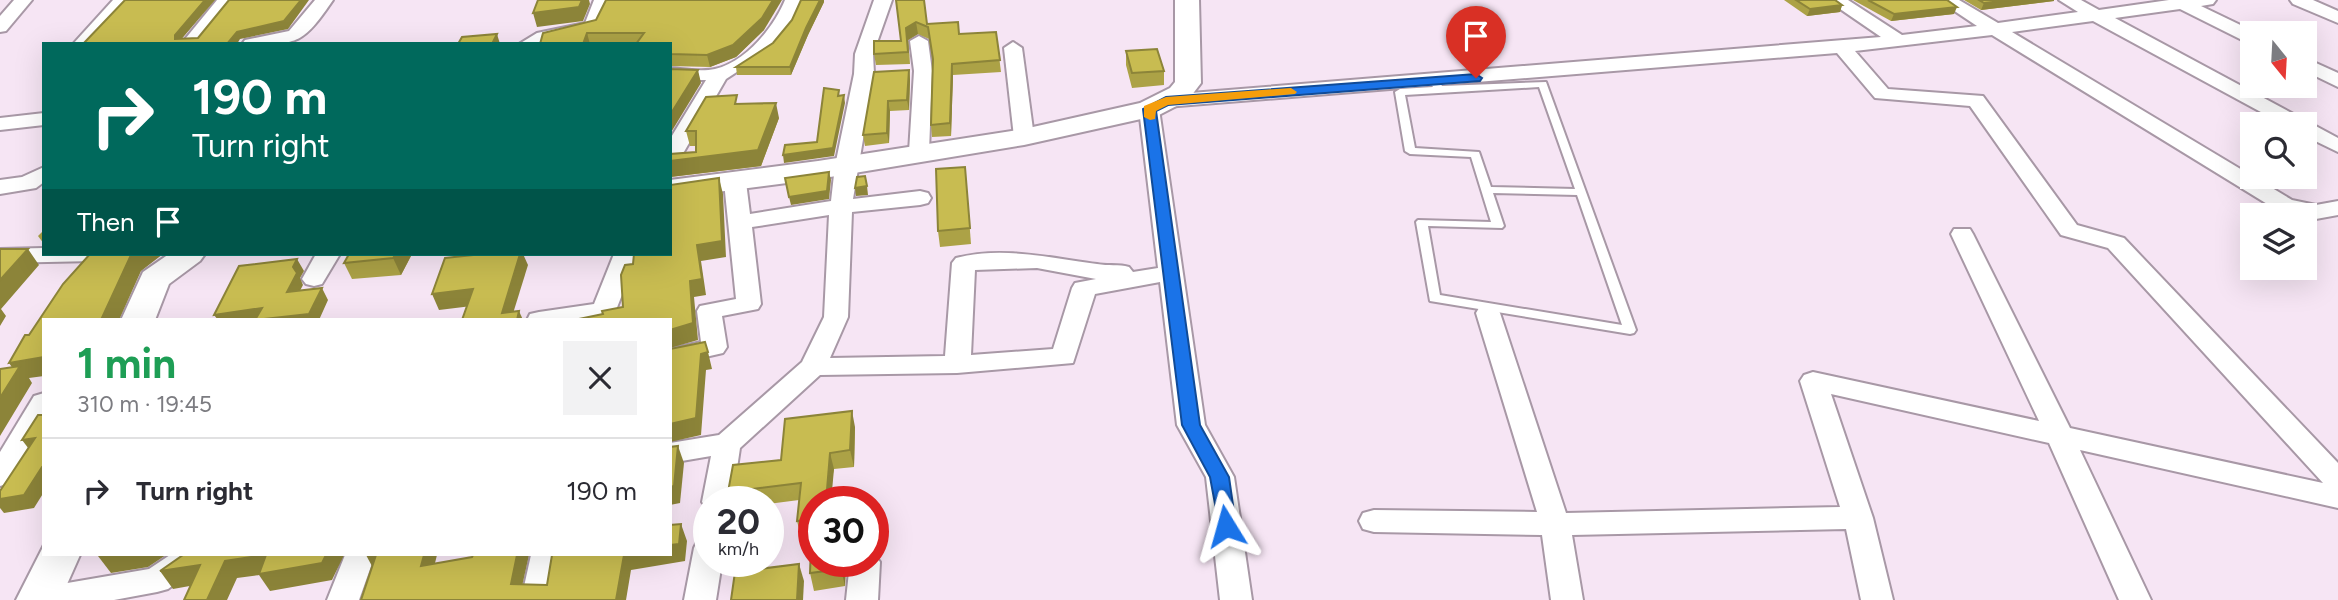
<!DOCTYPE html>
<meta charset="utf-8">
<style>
:root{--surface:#fff;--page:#f2f2f3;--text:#2b2b33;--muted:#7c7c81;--line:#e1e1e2}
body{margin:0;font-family:Figtree,sans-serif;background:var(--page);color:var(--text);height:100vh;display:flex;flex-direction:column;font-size:26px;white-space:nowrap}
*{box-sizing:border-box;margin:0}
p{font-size:23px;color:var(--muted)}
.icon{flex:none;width:38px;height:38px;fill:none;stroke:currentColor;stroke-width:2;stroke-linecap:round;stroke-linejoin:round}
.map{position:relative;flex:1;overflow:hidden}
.drawer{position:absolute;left:42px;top:318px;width:630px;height:238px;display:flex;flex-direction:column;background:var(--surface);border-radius:0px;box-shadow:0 7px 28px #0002}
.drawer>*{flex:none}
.top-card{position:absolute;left:42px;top:42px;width:630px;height:214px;border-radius:0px;box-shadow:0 7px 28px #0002;background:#00695c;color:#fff;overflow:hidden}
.needle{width:46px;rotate:162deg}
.buttons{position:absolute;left:2240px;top:21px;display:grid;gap:14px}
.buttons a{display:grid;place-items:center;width:77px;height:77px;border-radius:0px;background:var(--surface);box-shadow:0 7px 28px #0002;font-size:35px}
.speed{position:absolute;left:693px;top:486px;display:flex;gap:14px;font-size:35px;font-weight:700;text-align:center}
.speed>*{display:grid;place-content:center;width:91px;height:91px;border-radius:50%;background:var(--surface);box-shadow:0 7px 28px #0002;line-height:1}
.speed small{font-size:18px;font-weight:400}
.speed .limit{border:10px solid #d22;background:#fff;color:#111}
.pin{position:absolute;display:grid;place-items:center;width:60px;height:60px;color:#fff;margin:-72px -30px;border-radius:50% 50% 50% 0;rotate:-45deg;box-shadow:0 0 7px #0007}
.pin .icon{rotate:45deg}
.me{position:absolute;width:77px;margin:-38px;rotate:352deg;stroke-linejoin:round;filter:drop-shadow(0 0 5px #0008)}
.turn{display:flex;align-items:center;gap:24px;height:147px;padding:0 35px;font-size:32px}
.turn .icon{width:91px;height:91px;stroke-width:2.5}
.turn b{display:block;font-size:49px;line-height:60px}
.then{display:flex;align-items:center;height:66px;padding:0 35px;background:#0003;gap:14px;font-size:26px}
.round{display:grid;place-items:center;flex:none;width:74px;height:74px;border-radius:0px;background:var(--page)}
.summary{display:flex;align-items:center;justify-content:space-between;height:119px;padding:0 35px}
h1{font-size:42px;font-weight:700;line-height:52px;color:#1e9e55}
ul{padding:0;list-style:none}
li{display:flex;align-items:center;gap:21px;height:105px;padding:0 35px;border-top:2px solid var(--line)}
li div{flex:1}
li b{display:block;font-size:26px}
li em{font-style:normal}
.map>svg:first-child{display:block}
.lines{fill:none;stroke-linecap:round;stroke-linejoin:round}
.service-casing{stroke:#a898a6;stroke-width:4}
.minor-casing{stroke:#a898a6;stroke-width:4}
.secondary-casing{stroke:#a898a6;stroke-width:4}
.service{fill:#fff;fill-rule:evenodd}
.minor{fill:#fff;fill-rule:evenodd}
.secondary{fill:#fff;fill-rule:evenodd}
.wall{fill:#aca246}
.shaded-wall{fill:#8c8439}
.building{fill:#c8bc51;stroke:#8c8439;stroke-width:2}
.route{fill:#1a73e8;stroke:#114b97;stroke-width:2}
.slow{fill:#f59e0b}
</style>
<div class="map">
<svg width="2338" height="600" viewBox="0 0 2338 600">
<rect width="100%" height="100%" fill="#f6e5f4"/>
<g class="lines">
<!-- service casing -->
<g class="service-casing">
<path id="service" d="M1434 78 1437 79 1442 86 1546 82 1636 330 1634 333 1630 334 1430 301 1416 222 1418 220 1491 222 1471 157 1410 154 1405 151 1395 92 1400 89 1433 87 1429 81ZM1539 87 1575 189 1491 187 1479 152 1415 148 1405 95ZM1493 193 1577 195 1622 325 1440 295 1428 226 1502 228 1504 226Z"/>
</g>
<!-- minor casing -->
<g class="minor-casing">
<g id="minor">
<path d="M14 0H32L6 31 0 32V16Z"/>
<path d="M113 0H132L92 44H73Z"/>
<path d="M217 0H235L200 44H181Z"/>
<path d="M315 0H333C301 47 297 44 242 44L245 40 289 31Z"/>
<path d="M594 0H612L599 30 542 44H519L537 33 585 23Z"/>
<path d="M785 0H803L791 26 772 49 726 79 681 157 677 161 670 163V139L706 80H670V68C684 69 702 72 715 69 746 62 774 27 785 0Z"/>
<path d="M874 0H892L873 54 874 74 853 199 920 191 928 193 931 198 928 203 920 205 852 212 848 317 830 358 945 356 952 263 956 258C1002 246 1051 258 1097 264 1108 266 1119 264 1129 267L1133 272 1158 268 1139 109 1142 105H1156L1159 109 1205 425 1234 477 1252 600H1220L1206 477 1177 425 1160 282 1095 294 1073 363 957 373 820 375 740 448 732 502H709V510L702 502 711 456 670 463V443L719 435 802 362 824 317 829 215 752 227 761 304 758 309 722 316 727 347 723 353 670 365V349L701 342 697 311 700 306 736 299 724 182 727 177H743L746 182 750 214 831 201 835 166 854 74 855 54ZM1037 268 1096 279 1075 283 1072 288 1053 349 971 355 975 270Z"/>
<path d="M1827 0H1848L1902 35 1977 26 1938 0H1959L1998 23 2078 12 2059 0H2081L2099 10 2169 0H2216L2213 4 2201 6 2257 33H2252V43L2246 42 2180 9 2115 18 2338 138V152L2305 136V124H2283L2093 21 2012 32 2292 200 2316 205 2338 201V215L2316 219 2277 210 1992 35 1855 51 1888 89 1983 96 2077 225 2124 238 2338 463V508L2080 450 2151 600H2119L2049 443 1831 394 1873 518 1893 600H1861L1846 529 1572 535 1583 600H1551L1542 535 1374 532 1363 529 1359 521 1363 513 1374 510 1537 512 1476 313 1479 308 1488 305 1497 308 1500 313 1566 513 1840 507 1800 381 1804 375 1813 372 2039 421 1951 234 1954 229H1970L1973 234 2070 428 2323 483 2108 248 2061 235 1970 106 1875 98 1837 53 1166 107 1156 101 1166 95 1881 37Z"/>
<path d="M2290 0H2313L2338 11V23L2293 4Z"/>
<path d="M919 36 928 41 932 71 929 152 926 156H912L909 152 914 71 910 41Z"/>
<path d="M1013 42 1022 48 1034 137 1031 141H1017L1014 137 1004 48Z"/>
<path d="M2305 58 2338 73V87L2305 71Z"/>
<path d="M44 113V125L0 130V118Z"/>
<path d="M44 167V182L36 188 0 194V180L22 177Z"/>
<path d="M44 248V254H107L103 259 95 261 0 263V249Z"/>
<path d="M316 254H340L322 284 314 286 306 284 302 279Z"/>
<path d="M614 254H638L616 310V320H527L530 314 539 312 594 304Z"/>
<path d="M44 393V426L10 483 0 486V452L34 396Z"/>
<path d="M709 536V562H722L716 600H684L694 548 698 540Z"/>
<path d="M873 553 880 562 878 600H846L850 562H873Z"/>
<path d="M170 555H236L232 563 194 570 168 589 157 592 114 600H28L33 591 44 587 149 569Z"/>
<path d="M345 555H375L359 600H327Z"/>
<path d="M531 555H561L553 600H521Z"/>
</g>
</g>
<!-- secondary casing -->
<g class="secondary-casing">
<g id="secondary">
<path d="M1175 0H1199L1201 83 1188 100 1159 115 1024 145 818 179 670 198V180L818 161 1024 129 1140 103 1170 88 1175 82Z"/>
<path d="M169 254H205L200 261 169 284 155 320H121L143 272Z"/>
<path d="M44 545V555H80L60 600H16Z"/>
</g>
</g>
<!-- service -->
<use href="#service" class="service"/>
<!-- minor -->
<use href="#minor" class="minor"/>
<!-- secondary -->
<use href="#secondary" class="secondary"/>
</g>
<!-- wall -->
<g class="wall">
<path d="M801 0H824V2L808 35 791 75H737L736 67 773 43 792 20Z"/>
<path d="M896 0 927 24 960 34 996 32 1001 72 953 75 951 136 932 137 931 125 933 61 929 39 918 34 908 40 910 64 876 65 874 54 901 41Z"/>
<path d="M1784 0H1835L1842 5 1840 12 1807 16Z"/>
<path d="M1853 0H1947L1954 14 1891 21Z"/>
<path d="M1964 0H2054V1L1981 10Z"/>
<path d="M764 30 736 57 710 67 670 66V44H540L543 33Z"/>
<path d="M1126 51 1164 71V85L1132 88 1126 65Z"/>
<path d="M909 70 910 80 909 110 890 111 889 143 865 146 863 135Z"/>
<path d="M739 104 779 118 761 166 670 177V154L696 152V146H690L686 131Z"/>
<path d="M965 167 971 244 940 247 938 231Z"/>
<path d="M44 230V244L38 236Z"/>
<path d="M412 254 401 275 352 279 344 263Z"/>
<path d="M855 427 854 467 834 469 814 562H846L845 586 814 591 810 573 812 536 801 537 797 521 799 500 768 504V502H731L728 492 781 460Z"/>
</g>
<!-- shaded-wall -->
<g class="shaded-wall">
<path d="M205 0H215L179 42 175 39V35Z"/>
<path d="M301 0H309L288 29 240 39 237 44H227L237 32Z"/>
<path d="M582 0H589L590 4 583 21 537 27 533 13Z"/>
<path d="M773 0H782L764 30 736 57 710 67 707 55Z"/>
<path d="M820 0H824V2L808 35 791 75 790 67 806 28Z"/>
<path d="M2010 0H2054V1L1981 10 1984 3Z"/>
<path d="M1842 5 1840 12 1807 16 1810 9Z"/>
<path d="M1957 7 1954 14 1891 21 1894 14Z"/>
<path d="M916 22 918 34 908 40 910 64 906 28Z"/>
<path d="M587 33 590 44H583Z"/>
<path d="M497 34 500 44H492Z"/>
<path d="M952 64 953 75 951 136 950 123Z"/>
<path d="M698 70 701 83 670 134V115Z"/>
<path d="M909 70 910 80 909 110 907 100Z"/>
<path d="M844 95 845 103 834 156 784 163 783 155 833 148Z"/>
<path d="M888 101 890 111 889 143 887 133Z"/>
<path d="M776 103 779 118 761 166 670 177V161L758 150Z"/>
<path d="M829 172 831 180 829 199 791 205 789 197Z"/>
<path d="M719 178 723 194 726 257 701 261 706 295 694 297 698 340 670 348V330L690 281 697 245Z"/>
<path d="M867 186 868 195 856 196 855 188Z"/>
<path d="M28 249 39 265 1 309 6 316 0 326V280Z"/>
<path d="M133 254H163L141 271 119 320H101L131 255Z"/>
<path d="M396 254H412L401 275 393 258Z"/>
<path d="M520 254H523L528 265 511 320 502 313Z"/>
<path d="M297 259 304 271 300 278 303 285 293 304 287 292 293 267Z"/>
<path d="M322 288 328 300 319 320H218L214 315 262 308Z"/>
<path d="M473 289 480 305 439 310 432 294Z"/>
<path d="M519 311 523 320H517Z"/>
<path d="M708 352 712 369 706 370 701 435 670 442V424L701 354Z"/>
<path d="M44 357V376L29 378 32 383 0 436V398L16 373 9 363Z"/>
<path d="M852 411 855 427 854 467 850 450Z"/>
<path d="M35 438 32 453 22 440Z"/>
<path d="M678 446 684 463 680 503 670 505V487Z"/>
<path d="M830 453 834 469 831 502H826Z"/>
<path d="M44 466V492L34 508 4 513 0 508V499L42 467Z"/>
<path d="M681 524 687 541 685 561 631 570 626 600H616L624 555H670V545Z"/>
<path d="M103 555H166L148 567 111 573 98 556Z"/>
<path d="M266 555H344L332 580 270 591 259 575 237 578 227 600H207L225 561Z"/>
<path d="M366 555H382L373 568Z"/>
<path d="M424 555H437L430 583 421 566Z"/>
<path d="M517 555H529L519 600 511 584Z"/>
<path d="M841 562H846L845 586 841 569Z"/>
<path d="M799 564 804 581 803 600H797Z"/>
<path d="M200 565 212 582 173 589 160 571Z"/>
</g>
<!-- building -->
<g class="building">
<path d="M125 0H205L175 35V39L198 38 229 0H301L284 21 237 32 227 44H122L123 43 83 44Z"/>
<path d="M538 0H582L579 7 533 13Z"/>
<path d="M606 0H773L762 18 733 45 707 55 670 54V44H636L644 33H587L583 44H540L543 33 596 20Z"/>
<path d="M801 0H820L806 28 790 67H736L773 43 792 20Z"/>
<path d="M896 0H924L927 24 958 22 959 34 996 32 1000 60 952 64 950 123 931 125 933 59 928 27 916 22 906 28 908 52 874 54V41H901Z"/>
<path d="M1796 0H1835L1842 5 1810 9Z"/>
<path d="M1868 0H1947L1957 7 1894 14Z"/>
<path d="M1979 0H2010L1984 3Z"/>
<path d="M497 34 492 44H458L462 37Z"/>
<path d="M1157 49 1164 71 1132 73 1126 51Z"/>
<path d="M670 69 698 70 670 115Z"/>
<path d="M909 70 907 100 888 101 887 133 863 135 874 72Z"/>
<path d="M824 88 839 90 838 96 844 95 833 148 783 155 785 145 817 142Z"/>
<path d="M737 95 735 104 776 103 758 150 670 161V154L696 152V131H686L706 97Z"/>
<path d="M965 167 970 228 938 231 936 169Z"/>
<path d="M829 172 827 191 789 197 785 178Z"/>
<path d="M865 176 867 186 855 188 857 177Z"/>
<path d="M719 178 722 241 697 245 702 279 690 281 693 323 670 330V320H574L603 314 602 311 623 307 621 275 625 265 633 264 634 254H670V185Z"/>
<path d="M0 249H28L0 280Z"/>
<path d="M90 254H133L131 255 101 320H44V357L9 363 25 335H29L63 284Z"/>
<path d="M349 254H396L393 258 344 263Z"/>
<path d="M483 254H520L502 313 519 311 517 320H462L473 289 432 294 445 258Z"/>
<path d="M297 259 293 267 297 273 287 292 322 288 309 314 255 320 262 308 214 315 239 266Z"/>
<path d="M705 342 708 352 701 354 696 418 670 424V349Z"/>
<path d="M20 366 0 398V369Z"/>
<path d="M852 411 850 450 830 453 826 502H814V519L797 521 801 483 728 492 733 465 781 460 785 419Z"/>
<path d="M38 415H44V466L42 467 24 495 0 499V491L35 438 22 440Z"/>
<path d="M678 446 674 486 670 487V447Z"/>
<path d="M812 520H814V562H841V569L810 573Z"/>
<path d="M681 524 679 544 670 545V525Z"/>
<path d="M183 555H265L225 561 207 600H184L200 565 160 571Z"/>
<path d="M266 555H326L322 563 259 574Z"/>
<path d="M376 555H424L421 566 472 557 473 555H517L511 584 547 585 552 555H624L616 600H361Z"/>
<path d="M799 564 797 600H731L735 572Z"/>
</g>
<!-- route -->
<path class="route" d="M1476 74 1482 78 1480 81 1168 105 1156 111 1200 425 1229 477 1236 526 1233 531 1226 533 1220 531 1210 477 1182 425 1143 109 1166 97Z"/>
<!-- slow -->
<path class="slow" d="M1291 88 1297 92 1295 94 1168 105 1156 111 1155 119 1150 120 1144 117V106L1166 97Z"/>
</svg>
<div class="buttons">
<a><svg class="needle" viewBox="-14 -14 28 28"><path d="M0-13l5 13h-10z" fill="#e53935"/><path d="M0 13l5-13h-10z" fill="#7c7c81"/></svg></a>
<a><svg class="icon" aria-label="search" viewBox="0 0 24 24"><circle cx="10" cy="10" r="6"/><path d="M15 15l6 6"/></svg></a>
<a><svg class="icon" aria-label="layers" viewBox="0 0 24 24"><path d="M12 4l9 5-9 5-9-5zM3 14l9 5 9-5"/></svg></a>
</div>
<div class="speed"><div>20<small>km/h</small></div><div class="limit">30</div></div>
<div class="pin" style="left:1476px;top:78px;background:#d93025"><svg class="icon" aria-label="arrive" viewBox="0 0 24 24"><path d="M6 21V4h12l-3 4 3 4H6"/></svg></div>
<svg class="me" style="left:1226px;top:526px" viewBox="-20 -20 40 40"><path d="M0-17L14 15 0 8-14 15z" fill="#1a73e8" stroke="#fff" stroke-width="4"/></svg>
<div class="top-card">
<div class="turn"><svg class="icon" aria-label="right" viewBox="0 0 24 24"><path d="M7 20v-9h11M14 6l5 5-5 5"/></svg><div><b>190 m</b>Turn right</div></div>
<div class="then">Then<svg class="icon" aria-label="arrive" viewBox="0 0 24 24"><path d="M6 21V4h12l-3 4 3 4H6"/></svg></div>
</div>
<section class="drawer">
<div class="summary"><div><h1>1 min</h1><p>310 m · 19:45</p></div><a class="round"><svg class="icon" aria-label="close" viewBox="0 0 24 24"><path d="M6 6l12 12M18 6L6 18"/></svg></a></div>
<ul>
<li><svg class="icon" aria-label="right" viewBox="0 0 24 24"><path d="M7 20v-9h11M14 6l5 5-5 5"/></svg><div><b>Turn right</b></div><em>190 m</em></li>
</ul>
</section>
</div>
